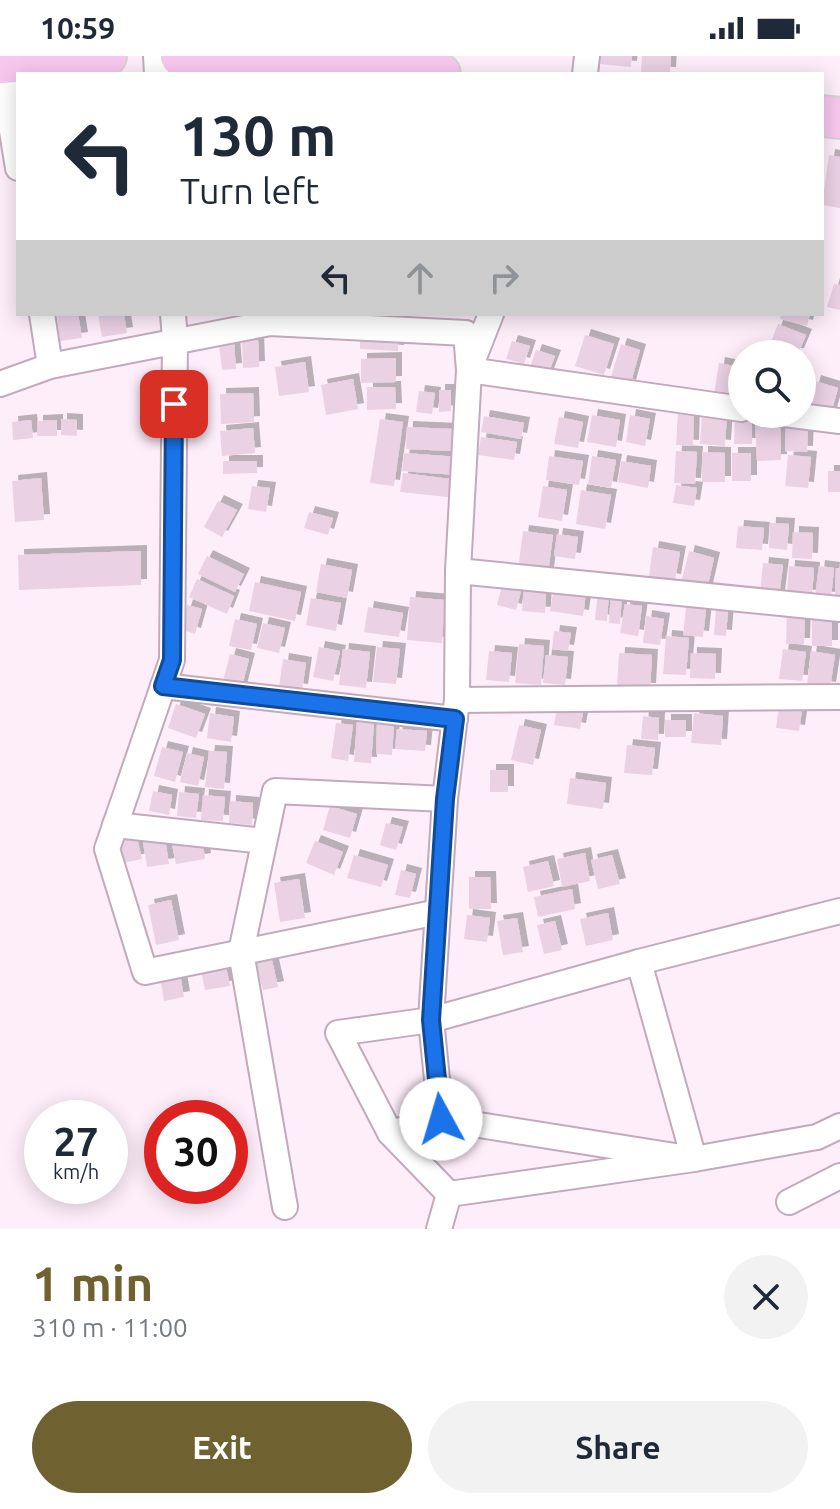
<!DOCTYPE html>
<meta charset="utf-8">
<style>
:root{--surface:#fff;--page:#f2f2f3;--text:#1f2937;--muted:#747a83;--accent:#706230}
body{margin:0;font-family:Ubuntu,sans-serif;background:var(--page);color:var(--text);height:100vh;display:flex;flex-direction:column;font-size:30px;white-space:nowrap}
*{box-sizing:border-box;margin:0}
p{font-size:26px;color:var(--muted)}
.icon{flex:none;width:44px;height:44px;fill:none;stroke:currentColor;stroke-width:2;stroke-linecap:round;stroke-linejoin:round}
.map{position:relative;height:1173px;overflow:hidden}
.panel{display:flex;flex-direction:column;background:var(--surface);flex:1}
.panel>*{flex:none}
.guide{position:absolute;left:16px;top:16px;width:808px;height:244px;border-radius:0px;box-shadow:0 4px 20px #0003;background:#fff;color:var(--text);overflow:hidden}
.buttons{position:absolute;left:728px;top:284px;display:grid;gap:16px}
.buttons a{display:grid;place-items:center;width:88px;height:88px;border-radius:50%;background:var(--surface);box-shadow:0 4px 20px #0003;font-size:40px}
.speed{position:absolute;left:24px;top:1044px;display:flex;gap:16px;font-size:40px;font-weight:700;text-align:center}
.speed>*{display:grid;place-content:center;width:104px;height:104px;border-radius:50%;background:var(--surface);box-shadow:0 4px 20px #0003;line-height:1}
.speed small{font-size:20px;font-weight:400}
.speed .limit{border:12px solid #d22;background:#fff;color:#111}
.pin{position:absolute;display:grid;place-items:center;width:68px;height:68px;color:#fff;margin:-34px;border-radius:16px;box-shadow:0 4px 12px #0006}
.me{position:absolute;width:88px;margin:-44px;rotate:354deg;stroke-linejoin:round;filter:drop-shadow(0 0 6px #0008)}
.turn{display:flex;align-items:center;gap:28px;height:168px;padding:0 32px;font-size:36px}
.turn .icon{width:104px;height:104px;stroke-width:2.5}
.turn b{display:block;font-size:56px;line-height:68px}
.lanes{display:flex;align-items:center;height:76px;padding:0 32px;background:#0003;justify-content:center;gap:40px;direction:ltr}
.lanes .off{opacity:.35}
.round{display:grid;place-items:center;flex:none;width:84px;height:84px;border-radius:42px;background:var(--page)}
.summary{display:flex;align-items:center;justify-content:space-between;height:136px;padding:0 32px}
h1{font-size:48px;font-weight:700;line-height:60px;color:var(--accent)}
.cta{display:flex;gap:16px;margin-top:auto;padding:16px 32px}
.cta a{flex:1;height:92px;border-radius:48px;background:var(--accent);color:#fff;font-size:32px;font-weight:700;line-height:92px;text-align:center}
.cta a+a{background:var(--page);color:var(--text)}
.status{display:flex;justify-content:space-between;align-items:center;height:56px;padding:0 40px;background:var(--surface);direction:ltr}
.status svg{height:22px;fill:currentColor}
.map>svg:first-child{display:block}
.building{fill:#ead1e4;filter:url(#shadow)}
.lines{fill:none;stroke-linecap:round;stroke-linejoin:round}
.street-casing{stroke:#c2aabc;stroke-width:28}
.primary-casing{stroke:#d5d4d5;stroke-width:44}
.street{stroke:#fff;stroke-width:24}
.primary{stroke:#f8c7ee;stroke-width:40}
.route-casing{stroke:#114b97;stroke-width:20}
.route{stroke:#1a73e8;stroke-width:14}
</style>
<div class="status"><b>10:59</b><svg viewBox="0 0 49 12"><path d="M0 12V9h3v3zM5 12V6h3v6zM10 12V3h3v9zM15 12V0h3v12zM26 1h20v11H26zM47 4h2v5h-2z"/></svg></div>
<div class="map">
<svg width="840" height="1173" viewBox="0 0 840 1173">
<defs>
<filter id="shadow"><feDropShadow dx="6" dy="-6" stdDeviation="0" flood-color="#0004"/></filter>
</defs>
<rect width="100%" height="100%" fill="#feeefa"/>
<!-- building -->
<g class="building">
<path d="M601 0H632L631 11 600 8Z"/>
<path d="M642 0H671L670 17 641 16Z"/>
<path d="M829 99 840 101V152L822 149Z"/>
<path d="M834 228 840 229V254L827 251Z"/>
<path d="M71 258H78L82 282 60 285 57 260Z"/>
<path d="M98 258H124L127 277 102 281Z"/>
<path d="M781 258H810L807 270 780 263Z"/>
<path d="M778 268 806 279 798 298H766Z"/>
<path d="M585 279 614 288 604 319 575 310Z"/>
<path d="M360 281 399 282 398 295 360 293Z"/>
<path d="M258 284 259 311 243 312 242 285Z"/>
<path d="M512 285 530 290 524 308 506 303Z"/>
<path d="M234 287 236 313 222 314 219 288Z"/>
<path d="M621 288 640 294 630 330 610 324Z"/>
<path d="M536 294 555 300 547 321 529 314Z"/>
<path d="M396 302V326L361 327V303Z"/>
<path d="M305 306 309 336 279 340 275 311Z"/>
<path d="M740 306H742V341L734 340Z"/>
<path d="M719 307 734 310 729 341 714 338Z"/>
<path d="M353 323 358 353 326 359 321 329Z"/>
<path d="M815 325 838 332 830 361 807 354Z"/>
<path d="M367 331H395L396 353 367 354Z"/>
<path d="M439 334H451V355L439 356Z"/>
<path d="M419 335 435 337 432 358 416 356Z"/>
<path d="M253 337 254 366 221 368 220 338Z"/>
<path d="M678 356H694L693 390 676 389Z"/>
<path d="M702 356 727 357 725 390 700 388Z"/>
<path d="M592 359 620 364 616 391 587 386Z"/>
<path d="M630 359 650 363 645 390 626 386Z"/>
<path d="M484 360 524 367 521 383 481 376Z"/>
<path d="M559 361 583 366 578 392 554 388Z"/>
<path d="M735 361H752V388H734Z"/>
<path d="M780 361 781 404 757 405 755 363Z"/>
<path d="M61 363 77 364V380L61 379Z"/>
<path d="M380 363 403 366 394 430 370 427Z"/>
<path d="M31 364 33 382 13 384 12 366Z"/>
<path d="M57 364V380H37V365Z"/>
<path d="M786 369H808L807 396 785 395Z"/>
<path d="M407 371 452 373 451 395 406 393Z"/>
<path d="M253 372 255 397 222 400 220 375Z"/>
<path d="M481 381 517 386 514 404 478 399Z"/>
<path d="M676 395 697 396 695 428 674 427Z"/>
<path d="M702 396 725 397V426H702Z"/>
<path d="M404 397 458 401 457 419 402 415Z"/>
<rect x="732" y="397" width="19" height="28"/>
<path d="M788 399 811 401 808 432 785 430Z"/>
<path d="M549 400 583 405 579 429 546 424Z"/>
<path d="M592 400 616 404 611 432 588 428Z"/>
<path d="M223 405H257V417L223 418Z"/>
<path d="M621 405 651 410 648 432 618 426Z"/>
<rect x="828" y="415" width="12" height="21"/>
<path d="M403 417 458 424 456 442 400 436Z"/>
<path d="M41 422 44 464 15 466 12 425Z"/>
<path d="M676 429 697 432 694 450 673 447Z"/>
<path d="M252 430 270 432 266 456 248 453Z"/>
<path d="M543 430 567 434 562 465 538 461Z"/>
<path d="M581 434 611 439 605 473 576 468Z"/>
<path d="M218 445 237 454 222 481 204 471Z"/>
<path d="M309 456 333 462 328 479 304 472Z"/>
<path d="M770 467 789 468 787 494 769 492Z"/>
<path d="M738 470 764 472 762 494 736 492Z"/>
<path d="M523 475 553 479 548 517 518 514Z"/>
<path d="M793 476 813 477 812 503 792 502Z"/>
<path d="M557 478 578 481 575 503 554 500Z"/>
<path d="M653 491 680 496 675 524 649 520Z"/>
<path d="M141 495V529L19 534 18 499Z"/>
<path d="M689 495 714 502 707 533 681 527Z"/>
<path d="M207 500 244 518 235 536 198 518Z"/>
<path d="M763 507 783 509 779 540 760 538Z"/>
<path d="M321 508 352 514 347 542 316 536Z"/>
<path d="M789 510 814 512 812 540 787 539Z"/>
<path d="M819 510 834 512 831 542 815 541Z"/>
<path d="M836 512H840V543H835Z"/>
<path d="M197 523 234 540 227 558 189 541Z"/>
<path d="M255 526 301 536 295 565 249 555Z"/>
<path d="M502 530 521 535 516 554 497 549Z"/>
<path d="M524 530 546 531 545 557 522 555Z"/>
<path d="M554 532 586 537 583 560 550 555Z"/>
<path d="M598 533 609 534 607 565 595 564Z"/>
<path d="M611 536 622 537 620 568 609 567Z"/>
<path d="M410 541 445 544 442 587 407 584Z"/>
<path d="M311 542 341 547 336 575 306 569Z"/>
<path d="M625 548 642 550 638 580 620 577Z"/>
<path d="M187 549 202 553 195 578 180 573Z"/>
<path d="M368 551 403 557 399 581 364 576Z"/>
<path d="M686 551 706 553 703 581 683 579Z"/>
<path d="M716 553 728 554 726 580 714 579Z"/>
<path d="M787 553 805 554 804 588H786Z"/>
<path d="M646 560 664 563 660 589 643 587Z"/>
<path d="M812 561 832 562V590H812Z"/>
<path d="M235 563 257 568 251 594 229 590Z"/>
<path d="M263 567 285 572 279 597 257 592Z"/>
<path d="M554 575 571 577 568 595 552 593Z"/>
<path d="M666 580 689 582 686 619 663 618Z"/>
<path d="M519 588 544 590 541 629 515 627Z"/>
<path d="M319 591 340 595 333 625 313 621Z"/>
<path d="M377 591 400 593 396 628 373 626Z"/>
<path d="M343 593 370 596 366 632 339 629Z"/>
<path d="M783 593 806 596 802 625 779 623Z"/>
<path d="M489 595 512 597 509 626 486 624Z"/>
<path d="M811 595 835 599 830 632 807 629Z"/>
<path d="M619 597 652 599 650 633 617 632Z"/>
<path d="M691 597 716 598 715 623 690 622Z"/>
<path d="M230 598 249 603 241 634 222 629Z"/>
<path d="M546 599 568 601 565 629 543 627Z"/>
<path d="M283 603 306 607 302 634 279 631Z"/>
<path d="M780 645 803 647 799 675 776 672Z"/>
<path d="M558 647 584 651 580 673 554 669Z"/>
<path d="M176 648 205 658 196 682 168 672Z"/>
<path d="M210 657 234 661 231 686 207 682Z"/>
<path d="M694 657 723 660 721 689 691 687Z"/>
<path d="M643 660 659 662 658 684 641 683Z"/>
<rect x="665" y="664" width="21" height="17"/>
<path d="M357 666 374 667 371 707 354 706Z"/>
<path d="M336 667 353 669 348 705 331 702Z"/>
<path d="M377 668 394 669 392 699 376 698Z"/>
<path d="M519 669 541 674 533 709 511 704Z"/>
<path d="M397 673 427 675 425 695 395 693Z"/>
<path d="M627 689 655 692 652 719 624 717Z"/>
<path d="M162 691 183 696 175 726 154 720Z"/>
<path d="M209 695 227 696 224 733 205 731Z"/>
<path d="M187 697 204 701 198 730 180 726Z"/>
<rect x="490" y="714" width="18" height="22"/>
<path d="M570 722 606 727 603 753 567 748Z"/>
<path d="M153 735 172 739 169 759 149 755Z"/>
<path d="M179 736 199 738 196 762 177 760Z"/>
<path d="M203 739 225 741 223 765 201 764Z"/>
<path d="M230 745 253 747 252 769 229 767Z"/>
<path d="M330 750 357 758 350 782 323 774Z"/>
<path d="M386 767 403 771 396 794 380 789Z"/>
<path d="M164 777 169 808 147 811 142 780Z"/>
<path d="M136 778 142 803 123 807 117 782Z"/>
<path d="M202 783 205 803 176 808 172 788Z"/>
<path d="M315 785 343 796 334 819 306 807Z"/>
<path d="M585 797 590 825 562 831 557 803Z"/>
<path d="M354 799 388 809 381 831 347 822Z"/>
<path d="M612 799 620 828 598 833 591 804Z"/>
<path d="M548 805 554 830 528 836 523 811Z"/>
<path d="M401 814 416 818 410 842 395 839Z"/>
<path d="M469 821H490L491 853H469Z"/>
<path d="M299 823 305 862 280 866 274 827Z"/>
<path d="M572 833 575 853 538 861 534 841Z"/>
<path d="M171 844 179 884 156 889 148 849Z"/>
<path d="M608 857 613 884 586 890 580 863Z"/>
<path d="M467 859 490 862 487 886 464 883Z"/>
<path d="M517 862 523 896 503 899 497 865Z"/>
<path d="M555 865 562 894 544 898 537 869Z"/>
<path d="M271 900 278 931 263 934 255 904Z"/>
<path d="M226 911 230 930 205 934 201 915Z"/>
<path d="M180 918 184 941 164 945 160 921Z"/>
</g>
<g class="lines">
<!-- street casing -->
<g class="street-casing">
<g id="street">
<path d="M156 0 157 18"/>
<path d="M1 7 18 112"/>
<path d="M585 18 587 0"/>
<path d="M42 258 50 310"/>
<path d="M173 258 175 284 172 604 107 793 145 916 438 856"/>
<path d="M0 328 50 310 270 267 466 277 469 314 742 353"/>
<path d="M784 358 840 365"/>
<path d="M458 515 840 553"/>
<path d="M163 630 455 663"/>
<path d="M457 644 840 641"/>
<path d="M115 769 264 785"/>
<path d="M441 1063 431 964 445 743 457 644 458 515 469 314 491 258"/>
<path d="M390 1077 441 1063 694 1103 639 906"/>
<path d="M449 1138 390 1077 338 977 431 964 639 906 840 855"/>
<path d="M789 1146 840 1120"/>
<path d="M285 1151 241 896 275 735 445 743"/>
<path d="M439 1173 449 1138 694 1103 817 1081 840 1070"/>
</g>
</g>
<!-- primary casing -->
<g class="primary-casing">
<g id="primary">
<path d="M181 0 440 18"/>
<path d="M0 7 106 0"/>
<path d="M822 60 840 62"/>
</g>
</g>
<!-- street -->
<use href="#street" class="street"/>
<!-- primary -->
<use href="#primary" class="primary"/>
</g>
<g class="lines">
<!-- route casing -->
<g class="route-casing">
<path id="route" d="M174 348 172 604 163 630 455 663 445 743 431 964 441 1063"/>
</g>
<!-- route -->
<use href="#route" class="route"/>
</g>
</svg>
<div class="buttons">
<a><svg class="icon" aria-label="search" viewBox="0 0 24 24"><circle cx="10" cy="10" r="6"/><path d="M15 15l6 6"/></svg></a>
</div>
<div class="speed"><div>27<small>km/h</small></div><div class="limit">30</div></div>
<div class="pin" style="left:174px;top:348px;background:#d93025"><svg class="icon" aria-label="arrive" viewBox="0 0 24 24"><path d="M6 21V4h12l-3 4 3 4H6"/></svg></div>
<svg class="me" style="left:441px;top:1063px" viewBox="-20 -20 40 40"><circle r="19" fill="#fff"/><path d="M0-13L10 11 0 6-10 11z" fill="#1a73e8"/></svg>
<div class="guide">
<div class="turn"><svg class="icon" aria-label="left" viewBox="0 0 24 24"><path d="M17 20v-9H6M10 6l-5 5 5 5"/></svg><div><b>130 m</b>Turn left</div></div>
<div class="lanes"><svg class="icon" aria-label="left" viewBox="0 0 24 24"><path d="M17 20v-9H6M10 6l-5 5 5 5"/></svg><svg class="icon off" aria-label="ahead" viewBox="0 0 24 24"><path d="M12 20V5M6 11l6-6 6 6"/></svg><svg class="icon off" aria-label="right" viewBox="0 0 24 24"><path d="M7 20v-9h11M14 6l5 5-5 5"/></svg></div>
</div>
</div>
<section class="panel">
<div class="summary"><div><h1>1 min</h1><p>310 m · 11:00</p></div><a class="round"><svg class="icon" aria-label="close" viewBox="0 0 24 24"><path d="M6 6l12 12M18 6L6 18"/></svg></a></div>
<div class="cta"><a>Exit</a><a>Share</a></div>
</section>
